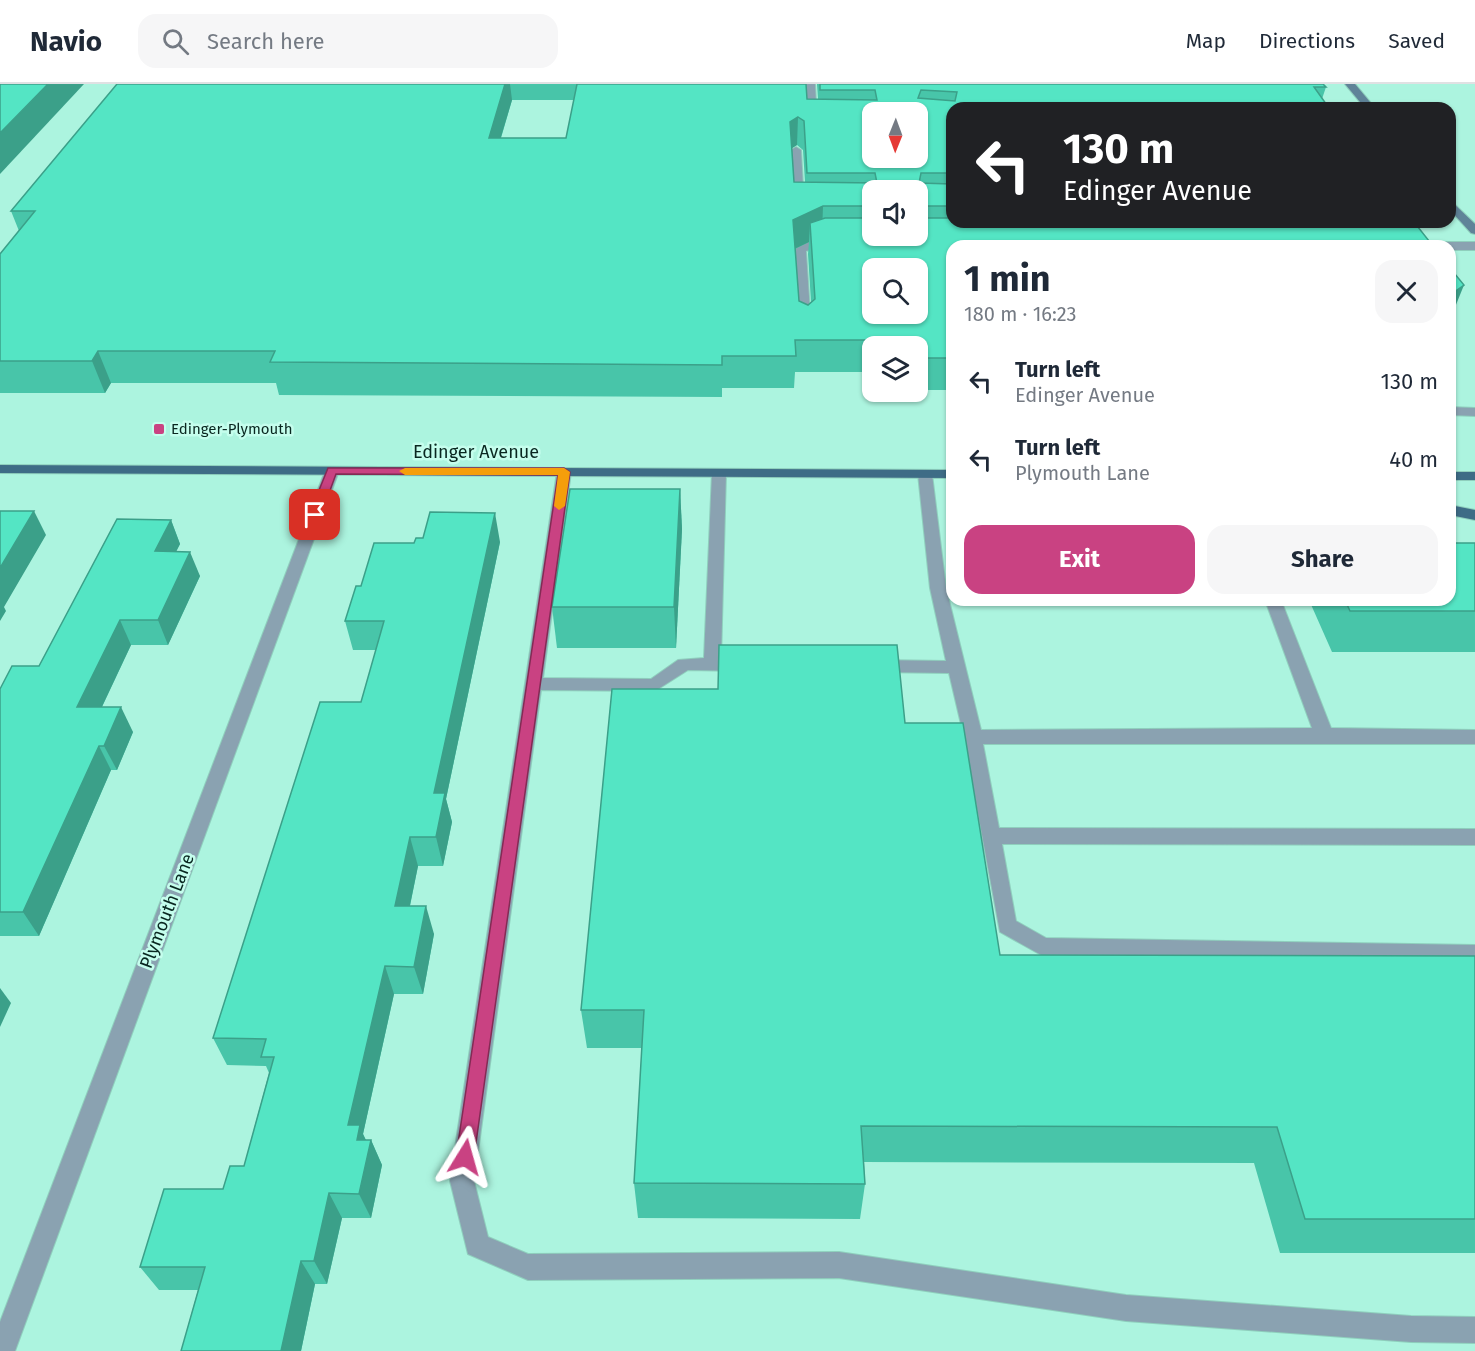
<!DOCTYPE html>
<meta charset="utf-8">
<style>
:root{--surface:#fff;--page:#f6f6f7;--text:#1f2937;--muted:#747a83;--line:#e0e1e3;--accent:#c94282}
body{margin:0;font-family:"Fira Sans",sans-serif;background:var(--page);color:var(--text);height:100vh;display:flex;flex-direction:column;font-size:22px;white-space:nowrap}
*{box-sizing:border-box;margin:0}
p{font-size:20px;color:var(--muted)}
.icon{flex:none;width:33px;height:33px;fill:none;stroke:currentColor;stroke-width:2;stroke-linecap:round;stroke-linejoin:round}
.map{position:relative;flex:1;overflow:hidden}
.panel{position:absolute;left:946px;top:156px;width:510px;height:366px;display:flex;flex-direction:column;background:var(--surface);border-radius:18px;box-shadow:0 2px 4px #0004}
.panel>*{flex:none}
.banner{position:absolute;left:946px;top:18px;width:510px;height:126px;border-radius:18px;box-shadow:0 2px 4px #0004;background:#202124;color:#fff;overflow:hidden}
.needle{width:39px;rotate:181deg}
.fabs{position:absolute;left:862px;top:18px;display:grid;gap:12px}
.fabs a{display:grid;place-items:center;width:66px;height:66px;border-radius:12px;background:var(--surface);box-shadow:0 2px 4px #0004;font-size:30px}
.pin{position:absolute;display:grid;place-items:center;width:51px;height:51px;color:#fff;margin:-26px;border-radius:12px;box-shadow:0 3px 9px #0006}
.me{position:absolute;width:66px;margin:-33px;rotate:8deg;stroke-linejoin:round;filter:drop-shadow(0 0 4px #0008)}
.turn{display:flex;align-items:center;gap:21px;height:126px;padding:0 18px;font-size:27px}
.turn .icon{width:78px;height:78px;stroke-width:2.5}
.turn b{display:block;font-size:42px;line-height:51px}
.round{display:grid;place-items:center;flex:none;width:63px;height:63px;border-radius:18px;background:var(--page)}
.head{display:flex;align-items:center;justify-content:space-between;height:102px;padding:0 18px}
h1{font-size:36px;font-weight:700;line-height:45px}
.primary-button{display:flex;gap:12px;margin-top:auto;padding:12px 18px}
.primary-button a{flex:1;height:69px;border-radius:18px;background:var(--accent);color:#fff;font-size:24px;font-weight:700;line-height:69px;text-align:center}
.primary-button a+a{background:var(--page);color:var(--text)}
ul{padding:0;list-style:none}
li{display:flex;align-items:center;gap:18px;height:78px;padding:0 18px}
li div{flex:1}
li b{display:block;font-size:22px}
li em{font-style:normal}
header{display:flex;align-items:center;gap:36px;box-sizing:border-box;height:84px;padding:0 30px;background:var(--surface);border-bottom:2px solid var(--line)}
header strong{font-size:28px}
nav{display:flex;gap:33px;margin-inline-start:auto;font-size:21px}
.search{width:420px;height:54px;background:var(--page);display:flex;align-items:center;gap:15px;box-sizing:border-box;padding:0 21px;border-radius:18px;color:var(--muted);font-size:22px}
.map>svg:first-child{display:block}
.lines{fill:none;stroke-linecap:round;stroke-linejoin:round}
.lane-casing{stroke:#8fcfbd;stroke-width:2}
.street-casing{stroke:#8fcfbd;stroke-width:2}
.secondary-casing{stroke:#8fcfbd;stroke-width:2}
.primary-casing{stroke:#8fcfbd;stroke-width:2}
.lane{fill:#8aa2b1;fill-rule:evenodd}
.street{fill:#8aa2b1;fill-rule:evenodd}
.secondary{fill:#5f8398;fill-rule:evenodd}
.primary{fill:#3e6c86;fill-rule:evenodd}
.wall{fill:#48c5a9;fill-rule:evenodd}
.shaded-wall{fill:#3ba089}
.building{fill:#54e5c4;stroke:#3ba089;stroke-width:1.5;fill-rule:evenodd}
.route{fill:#c94282;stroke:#832b54;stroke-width:1.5}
.slow{fill:#f59e0b}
.poi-dot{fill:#c94282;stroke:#c5feed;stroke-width:2}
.labels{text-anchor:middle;stroke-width:5;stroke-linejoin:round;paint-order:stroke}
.far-poi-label{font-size:15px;fill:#092720;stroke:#c5feed;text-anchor:start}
.street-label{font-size:18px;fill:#092720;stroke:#c5feed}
</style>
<header>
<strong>Navio</strong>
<div class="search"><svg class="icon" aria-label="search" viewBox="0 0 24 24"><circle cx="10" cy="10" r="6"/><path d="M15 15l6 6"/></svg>Search here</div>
<nav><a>Map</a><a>Directions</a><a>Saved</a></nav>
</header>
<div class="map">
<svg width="1475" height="1267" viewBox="0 0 1475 1267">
<rect width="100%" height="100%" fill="#acf4df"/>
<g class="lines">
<!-- lane casing -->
<g class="lane-casing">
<g id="lane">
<path d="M805 0H815L817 37 812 40 807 37Z"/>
<path d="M796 63 801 66 804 121 798 124 792 121 791 66Z"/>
<path d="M831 154 837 158 835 160 806 167 811 243 810 246H800L794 166 804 158Z"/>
<path d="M1408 158H1475V166H1450V162H1402Z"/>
<path d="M1450 323 1475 324V332L1450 331Z"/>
<path d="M564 384 571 388 543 594 651 595 678 576 704 574 712 389 719 385 726 389 721 575H743L752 581 743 587 688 586 655 607 541 606 474 1097 488 1153 528 1170 839 1168 1126 1211 1411 1232 1475 1233V1259L1411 1258 1126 1237 839 1194 528 1196 468 1170 450 1097 557 388Z"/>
<path d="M925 386 932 390 946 504 981 646 1312 644 1265 516H1281L1331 644 1475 646V660H983L999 744 1475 745V761L1002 760 1016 837 1046 854 1475 861V879L1043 872 1000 848 964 653 949 589 876 588 867 582 876 576 946 577 930 504 918 390Z"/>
</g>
</g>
<!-- street casing -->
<g class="street-casing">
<path id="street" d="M332 383 339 387 15 1267H0V1238L325 387Z"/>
</g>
<!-- secondary casing -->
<g class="secondary-casing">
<g id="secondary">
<path d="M1345 0H1355L1375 24H1365Z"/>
<path d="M1450 116 1475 140V150L1471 149 1450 126Z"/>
</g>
</g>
<!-- primary casing -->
<g class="primary-casing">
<g id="primary">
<path d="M0 381 952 386V394L0 389Z"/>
<rect x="1450" y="388" width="25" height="8"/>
<path d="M1450 421 1475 426V436L1450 431Z"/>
</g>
</g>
<!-- lane -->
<use href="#lane" class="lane"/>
<!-- street -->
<use href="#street" class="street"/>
<!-- secondary -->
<use href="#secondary" class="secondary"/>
<!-- primary -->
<use href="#primary" class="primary"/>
</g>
<!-- wall -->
<g class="wall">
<path d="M116 0H806L807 15H818L817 0H1323L1326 3 1322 15 952 24V306H918V262H873V288H795L794 304H722V313L279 311 276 299H111L105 309H0V170L19 147 11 127 117 1ZM512 16H574L566 54H501ZM797 61 803 66 805 98H794L792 64ZM873 106H918V152H873ZM809 158 808 170 811 218 808 221 799 217 795 165Z"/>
<path d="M680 405 682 445 676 564H557L552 523Z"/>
<path d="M171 436 180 460 176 467 200 492 168 561H131L102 623 133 648 117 686H111L39 852H0V605L39 582Z"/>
<path d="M500 458 446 715 452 738 443 782H418L410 822 434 850 423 910H394L363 1050 366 1056H371L382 1081 371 1134H342L327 1200H315L301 1267H181L198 1206H159L140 1183 223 1105 244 1082 269 989 266 982 227 981 213 954 361 618 376 566H353L345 537 361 502Z"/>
<path d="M1475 459V568H1332L1309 516H1450Z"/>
<path d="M905 639 1000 871 1475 872V1169H1280L1254 1079 864 1078 865 1100 860 1135 638 1134 634 1099 642 964H587L581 926Z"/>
</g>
<!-- shaded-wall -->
<g class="shaded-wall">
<path d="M48 0H84L0 90V49Z"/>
<path d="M505 0H510L512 16 492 83 489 54Z"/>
<path d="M798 33 797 61 789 66 790 38Z"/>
<path d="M823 122 822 152 810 139 809 158 792 166 793 136Z"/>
<path d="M1464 201 1451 233H1450V211Z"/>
<path d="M98 267 111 299 105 309 92 277Z"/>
<path d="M680 405 682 445 676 564 674 523Z"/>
<path d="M34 427 46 451 4 523 6 527 0 537V484Z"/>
<path d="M495 429 500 458 446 715 452 738 443 782 436 753 434 709Z"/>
<path d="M171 436 180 460 164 492 155 467Z"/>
<path d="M190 468 200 492 168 561 158 536Z"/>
<path d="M120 536 131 561 90 648 77 623Z"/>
<path d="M121 623 133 648 117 686 104 662Z"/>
<path d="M99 662 111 686 39 852 23 828Z"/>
<path d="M410 753 418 782 404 850 395 822Z"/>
<path d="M426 822 434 850 423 910 414 883Z"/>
<path d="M385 882 394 910 363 1050 369 1063 371 1056 382 1081 371 1134 359 1110 348 1041Z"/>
<path d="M0 904 11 919 0 943Z"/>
<path d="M329 1109 342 1134 327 1200 314 1177Z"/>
<path d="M301 1177 315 1200 301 1267H281Z"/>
</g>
<!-- building -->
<g class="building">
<path d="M0 0H48L0 49Z"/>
<path d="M117 0H505L489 54H566L577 0H806L807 15 877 16 875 6H820V0H1323L1326 3H1314L1329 24H952V89H921L919 99 952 100V122H918V106H873V122H823L793 136 799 217 808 221 815 215 810 139 825 134H873V152H918V134H952V138H1414L1433 162H952V274H918V262H902L901 256H795L796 272H722V281L270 278 275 267H98L92 277H0V170L35 127H11ZM921 6 957 8 955 17 918 14ZM873 28H918V74H873ZM798 33 804 37 807 89H875L877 99 794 98 790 38ZM873 184H918V230H873Z"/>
<path d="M1450 184 1464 201 1450 211Z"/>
<path d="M570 405H680L674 523H552Z"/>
<path d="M0 427H34L0 484Z"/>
<path d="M430 428 495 429 434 709H445L436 753H410L395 822H426L414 883 385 882 348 1041H360L357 1056H371L359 1110 329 1109 314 1177H301L281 1267H181L205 1183H140L164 1105H223L230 1082H244L274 973H261L266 955 213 954 320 618H361L384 537H345L356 502H361L374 459H414L416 454H423Z"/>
<path d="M117 435 171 436 155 467 190 468 158 536H120L77 623H121L104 662H99L23 828H0V605L12 582H39Z"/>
<path d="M1450 459H1475V527H1350L1345 516H1450Z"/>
<path d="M719 561H897L905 639H963L1000 871 1475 872V1135H1305L1277 1043 861 1042 865 1100 634 1099 644 926H581L612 605H718Z"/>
</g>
<!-- route -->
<path class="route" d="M328 384H564L570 388 474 1073 471 1079 465 1082 459 1079 456 1073 558 391 336 390 321 431 311 433 309 431Z"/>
<!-- slow -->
<path class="slow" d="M564 384 570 388 565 422 559 426 554 422 558 391H405L399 387 405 384Z"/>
<!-- markers -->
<rect class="poi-dot" x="153" y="339" width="12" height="12" rx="3"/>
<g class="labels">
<!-- far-poi labels -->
<g class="far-poi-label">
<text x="171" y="350">Edinger-Plymouth</text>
</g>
<!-- street labels -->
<g class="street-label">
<text x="476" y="374">Edinger Avenue</text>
<text transform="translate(167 827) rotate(-69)" y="6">Plymouth Lane</text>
</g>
</g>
</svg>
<div class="fabs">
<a><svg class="needle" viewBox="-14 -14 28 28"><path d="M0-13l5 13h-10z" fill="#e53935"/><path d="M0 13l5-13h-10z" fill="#747a83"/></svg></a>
<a><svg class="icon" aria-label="sound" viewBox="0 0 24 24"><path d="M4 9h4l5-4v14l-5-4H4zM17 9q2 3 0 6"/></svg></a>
<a><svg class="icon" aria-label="search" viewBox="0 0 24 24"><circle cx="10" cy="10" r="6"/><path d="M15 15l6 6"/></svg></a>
<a><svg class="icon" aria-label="layers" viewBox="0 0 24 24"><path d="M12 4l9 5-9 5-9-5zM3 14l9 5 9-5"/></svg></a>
</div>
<div class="pin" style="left:315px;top:431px;background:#d93025"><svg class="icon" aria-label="arrive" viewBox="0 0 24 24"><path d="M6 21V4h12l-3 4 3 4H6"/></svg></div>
<svg class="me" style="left:465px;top:1073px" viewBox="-20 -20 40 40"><path d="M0-17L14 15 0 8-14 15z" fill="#c94282" stroke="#fff" stroke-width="4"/></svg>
<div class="banner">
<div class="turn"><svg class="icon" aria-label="left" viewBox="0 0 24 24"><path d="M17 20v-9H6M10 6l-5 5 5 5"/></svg><div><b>130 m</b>Edinger Avenue</div></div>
</div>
<section class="panel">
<div class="head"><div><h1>1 min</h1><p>180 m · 16:23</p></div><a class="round"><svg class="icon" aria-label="close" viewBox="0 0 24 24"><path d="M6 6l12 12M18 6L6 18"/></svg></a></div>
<ul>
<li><svg class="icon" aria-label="left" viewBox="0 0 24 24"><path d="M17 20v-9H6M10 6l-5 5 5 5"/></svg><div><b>Turn left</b><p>Edinger Avenue</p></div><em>130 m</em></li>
<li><svg class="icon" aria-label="left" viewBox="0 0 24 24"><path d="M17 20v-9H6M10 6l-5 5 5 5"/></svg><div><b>Turn left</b><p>Plymouth Lane</p></div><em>40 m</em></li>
</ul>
<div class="primary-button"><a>Exit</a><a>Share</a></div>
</section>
</div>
